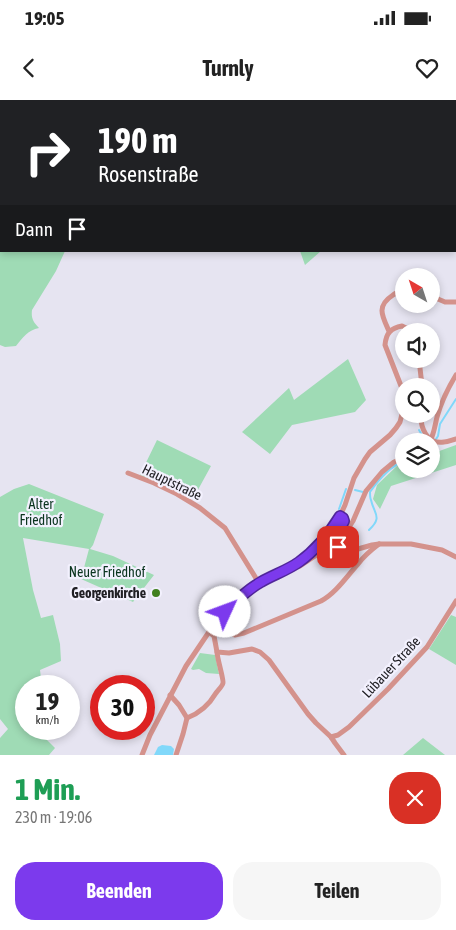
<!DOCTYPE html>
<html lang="de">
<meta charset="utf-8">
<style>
:root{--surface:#fff;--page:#f6f6f6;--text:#222;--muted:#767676;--accent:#7c3aed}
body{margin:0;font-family:"Asap Condensed",sans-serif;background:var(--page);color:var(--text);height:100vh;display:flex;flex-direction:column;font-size:19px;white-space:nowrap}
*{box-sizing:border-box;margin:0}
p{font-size:16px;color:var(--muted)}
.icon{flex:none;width:28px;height:28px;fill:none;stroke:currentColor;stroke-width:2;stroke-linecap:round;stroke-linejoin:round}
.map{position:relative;height:655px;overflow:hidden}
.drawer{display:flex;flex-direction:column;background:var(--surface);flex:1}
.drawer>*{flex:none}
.hud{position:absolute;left:0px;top:0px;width:456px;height:152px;box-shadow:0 2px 8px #0003;background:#202124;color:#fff;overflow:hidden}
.needle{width:32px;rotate:321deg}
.tools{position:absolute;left:395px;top:168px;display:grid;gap:10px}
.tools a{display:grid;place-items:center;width:45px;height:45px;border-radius:50%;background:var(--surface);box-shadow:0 2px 8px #0003;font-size:25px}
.speed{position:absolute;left:15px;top:575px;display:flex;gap:10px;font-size:25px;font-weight:700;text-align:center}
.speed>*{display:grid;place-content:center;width:65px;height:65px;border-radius:50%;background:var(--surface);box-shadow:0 2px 8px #0003;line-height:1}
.speed small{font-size:12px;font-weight:400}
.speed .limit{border:8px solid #d22;background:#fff;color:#111}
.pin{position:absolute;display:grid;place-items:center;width:42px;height:42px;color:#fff;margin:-21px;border-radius:10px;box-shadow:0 2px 8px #0006}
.me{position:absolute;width:55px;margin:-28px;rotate:47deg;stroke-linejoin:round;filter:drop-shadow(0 0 4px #0008)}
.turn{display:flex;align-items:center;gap:18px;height:105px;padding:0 15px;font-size:22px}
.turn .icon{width:65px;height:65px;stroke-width:2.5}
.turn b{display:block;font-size:35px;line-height:42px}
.then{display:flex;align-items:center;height:48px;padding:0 15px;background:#0003;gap:10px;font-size:19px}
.round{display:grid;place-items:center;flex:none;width:52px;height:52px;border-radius:20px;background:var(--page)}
.headline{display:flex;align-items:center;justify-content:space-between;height:85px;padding:0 15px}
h1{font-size:30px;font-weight:700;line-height:38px;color:#1e9e55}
.action{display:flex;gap:10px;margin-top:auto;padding:10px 15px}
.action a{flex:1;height:58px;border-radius:20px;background:var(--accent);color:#fff;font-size:20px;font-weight:700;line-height:58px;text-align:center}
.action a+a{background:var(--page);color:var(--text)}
.status{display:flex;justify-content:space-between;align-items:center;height:35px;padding:0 25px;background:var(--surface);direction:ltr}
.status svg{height:14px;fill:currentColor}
header{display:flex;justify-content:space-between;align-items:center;height:65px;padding:0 15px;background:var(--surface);font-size:22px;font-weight:700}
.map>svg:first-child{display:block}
.green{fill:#9fdbb5}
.water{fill:#81d8fa}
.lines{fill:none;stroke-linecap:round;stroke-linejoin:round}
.stream{stroke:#81d8fa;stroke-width:2}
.street{stroke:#d4928c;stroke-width:5}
.route-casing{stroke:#51269a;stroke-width:12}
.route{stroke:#7c3aed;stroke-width:9}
.poi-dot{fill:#41801f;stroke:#f3f1fe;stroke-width:2}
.labels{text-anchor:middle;stroke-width:4.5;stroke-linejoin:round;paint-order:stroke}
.street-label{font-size:14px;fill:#212025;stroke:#f3f1fe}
.park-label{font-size:14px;fill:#0a341e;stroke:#f3f1fe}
.poi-label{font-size:14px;font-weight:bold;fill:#212025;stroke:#f3f1fe;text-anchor:end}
</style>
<div class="status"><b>19:05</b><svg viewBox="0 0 49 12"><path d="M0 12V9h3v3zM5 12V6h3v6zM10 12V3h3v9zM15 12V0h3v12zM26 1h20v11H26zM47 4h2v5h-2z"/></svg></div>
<header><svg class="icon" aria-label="back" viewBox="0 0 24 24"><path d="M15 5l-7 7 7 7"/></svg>Turnly<svg class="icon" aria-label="heart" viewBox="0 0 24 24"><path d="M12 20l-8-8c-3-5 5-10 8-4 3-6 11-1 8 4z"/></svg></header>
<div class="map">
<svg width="456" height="655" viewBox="0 0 456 655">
<rect width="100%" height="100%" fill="#e6e4f1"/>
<!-- green -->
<g class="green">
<path d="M0 0H456V43H455V1H1V151H65L56 171 32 210C31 218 33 222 39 228 28 230 23 237 16 246L5 247 0 245Z"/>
<path d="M300 151H321L305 165Z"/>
<path d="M348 259 366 300 355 312 292 325 270 354 242 332 289 288 294 300Z"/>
<path d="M157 340 211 366 194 397 190 398 181 393 174 392 140 375Z"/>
<path d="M456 345V365L391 386 380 409 373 399 377 385 398 365 404 363V369H431V354Z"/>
<path d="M29 384 104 414 93 445 90 449 113 456 154 475 133 502 81 479 89 449 23 438 33 490 41 518 53 515 60 544 61 561 40 570 42 586H26V612L24 614 26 618V629H36L55 648 49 655H0V638L8 629 0 619V397L14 389Z"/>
<path d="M451 515 456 517V565L429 549Z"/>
<path d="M200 553 215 555 219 574 206 573 199 569 193 570 191 569Z"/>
<path d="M423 638 445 655H403Z"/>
</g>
<!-- water -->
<path class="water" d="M162 645 171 646 174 649 173 655H154L158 647Z"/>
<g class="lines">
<!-- stream -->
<g class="stream">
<path d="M419 330 422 335"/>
<path d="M424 339 426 341"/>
<path d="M431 347 438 336 440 324 456 299"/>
<path d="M355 390 363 392"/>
<path d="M339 409 346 389"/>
<path d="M369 430C383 417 374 414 371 400 370 398 370 395 370 392 379 379 389 367 404 361"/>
<path d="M345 446 349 443"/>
</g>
<!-- street -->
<g class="street">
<path d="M431 196 445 202H456"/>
<path d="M389 231C382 216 376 206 393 195 396 193 400 190 404 189"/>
<path d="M419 259 422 286"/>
<path d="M421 314C420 327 427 345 444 342 448 342 452 340 456 339"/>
<path d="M430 341C434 334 435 325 437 317 441 303 448 288 456 275"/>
<path d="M128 373 154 383 177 394 200 408 225 428 259 483"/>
<path d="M340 416 343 418C343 427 336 434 336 443L339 447 344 450 351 451 372 445 379 444H411L442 450 456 457"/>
<path d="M300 466 342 438 353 421 366 391 382 372 394 362 404 358"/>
<path d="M215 523 235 535 244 533 321 501C336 493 347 476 358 464 364 456 371 450 379 444"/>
<path d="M209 532 214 536 217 552 229 553 252 549 260 552 269 560 308 614 316 623 331 637 335 643 344 655"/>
<path d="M170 595 179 605 187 618 183 634 176 655"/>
<path d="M187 618C200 613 209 605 216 593 218 590 222 587 223 583 224 580 217 558 217 552"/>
<path d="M331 637 338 635 349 627 388 589 427 547 456 501"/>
<path d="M142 655 150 635 186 566 215 523 234 502 259 483 298 463 319 445 331 431 340 416 345 405 354 378 365 359 370 352 390 335 396 328 400 322 403 310V291L385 245C386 233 391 228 402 226L412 231"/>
</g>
</g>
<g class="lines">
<!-- route casing -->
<g class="route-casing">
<path id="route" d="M225 512C236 501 248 489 261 482 273 475 288 470 299 462 316 450 329 434 340 416L343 418 344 421 337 435 336 443 338 447"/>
</g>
<!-- route -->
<use href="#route" class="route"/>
</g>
<!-- markers -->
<circle class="poi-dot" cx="156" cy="493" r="5"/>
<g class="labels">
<!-- street labels -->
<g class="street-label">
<text transform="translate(172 382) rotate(26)" y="5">Hauptstraße</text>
<text transform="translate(391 567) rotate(-47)" y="5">Lübauer Straße</text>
</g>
<!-- park labels -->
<g class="park-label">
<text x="41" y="409">Alter<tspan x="41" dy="16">Friedhof</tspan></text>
<text x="107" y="477">Neuer Friedhof</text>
</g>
<!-- poi labels -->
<g class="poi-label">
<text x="146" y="498">Georgenkirche</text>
</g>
</g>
</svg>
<div class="tools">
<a><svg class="needle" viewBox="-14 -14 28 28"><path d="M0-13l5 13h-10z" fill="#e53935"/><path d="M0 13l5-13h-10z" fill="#767676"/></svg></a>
<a><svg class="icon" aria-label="sound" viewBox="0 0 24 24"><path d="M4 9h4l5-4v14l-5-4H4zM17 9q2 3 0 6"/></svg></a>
<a><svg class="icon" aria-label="search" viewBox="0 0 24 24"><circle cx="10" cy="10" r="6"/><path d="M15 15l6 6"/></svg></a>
<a><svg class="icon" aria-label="layers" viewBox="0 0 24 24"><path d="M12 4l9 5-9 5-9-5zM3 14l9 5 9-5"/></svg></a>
</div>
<div class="speed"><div>19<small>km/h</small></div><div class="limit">30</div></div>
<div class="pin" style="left:338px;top:447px;background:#d93025"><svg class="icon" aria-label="arrive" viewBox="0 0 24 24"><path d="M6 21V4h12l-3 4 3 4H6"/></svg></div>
<svg class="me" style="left:225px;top:512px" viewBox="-20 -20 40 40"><circle r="19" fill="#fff"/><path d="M0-13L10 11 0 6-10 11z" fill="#7c3aed"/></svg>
<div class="hud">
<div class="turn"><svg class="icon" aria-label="right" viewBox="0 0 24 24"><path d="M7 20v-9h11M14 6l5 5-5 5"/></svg><div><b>190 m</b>Rosenstraße</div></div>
<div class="then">Dann<svg class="icon" aria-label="arrive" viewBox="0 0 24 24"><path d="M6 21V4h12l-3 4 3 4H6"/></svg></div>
</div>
</div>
<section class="drawer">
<div class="headline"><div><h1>1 Min.</h1><p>230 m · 19:06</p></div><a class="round" style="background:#d93025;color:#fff"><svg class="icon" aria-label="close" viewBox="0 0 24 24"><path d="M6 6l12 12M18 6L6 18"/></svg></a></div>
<div class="action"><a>Beenden</a><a>Teilen</a></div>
</section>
